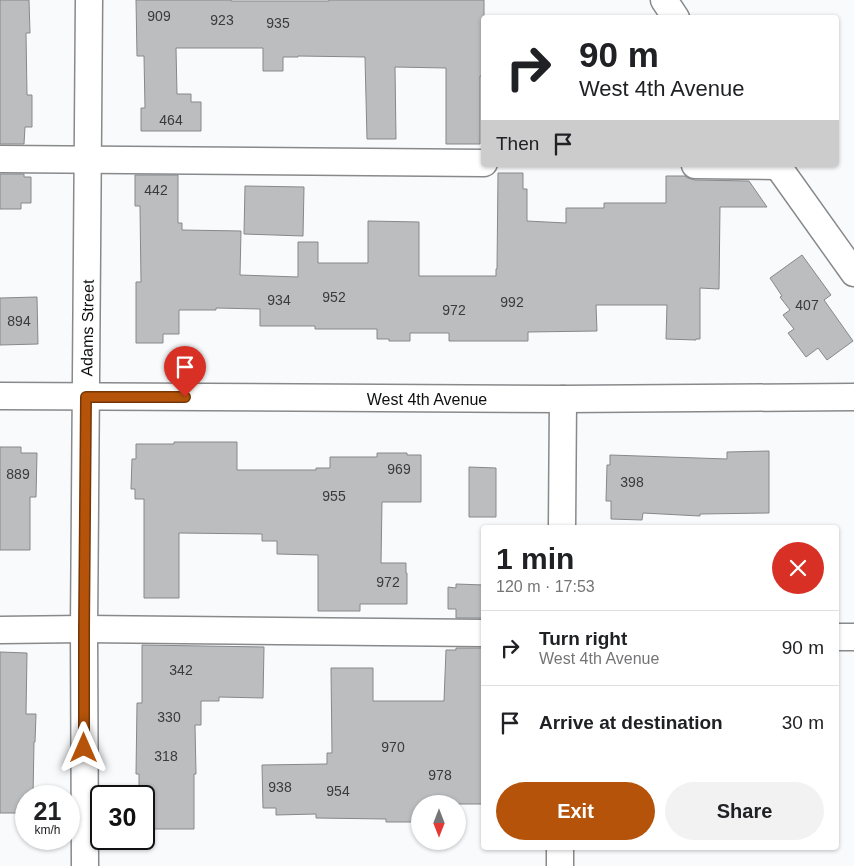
<!DOCTYPE html>
<meta charset="utf-8">
<style>
:root{--surface:#fff;--page:#f2f2f2;--text:#202124;--muted:#757577;--line:#e0e0e0;--accent:#b45309}
body{margin:0;font-family:Helvetica,sans-serif;background:var(--page);color:var(--text);height:100vh;display:flex;flex-direction:column;font-size:19px;white-space:nowrap}
*{box-sizing:border-box;margin:0}
p{font-size:16px;color:var(--muted)}
.icon{flex:none;width:28px;height:28px;fill:none;stroke:currentColor;stroke-width:2;stroke-linecap:round;stroke-linejoin:round}
.map{position:relative;flex:1;overflow:hidden}
.panel{position:absolute;left:481px;top:525px;width:358px;height:325px;display:flex;flex-direction:column;background:var(--surface);border-radius:5px;box-shadow:0 1px 4px #0004}
.panel>*{flex:none}
.guide{position:absolute;left:481px;top:15px;width:358px;height:152px;border-radius:5px;box-shadow:0 1px 4px #0004;background:#fff;color:var(--text);overflow:hidden}
.needle{width:32px;rotate:180deg}
.buttons{position:absolute;left:411px;top:795px;display:grid;gap:10px}
.buttons a{display:grid;place-items:center;width:55px;height:55px;border-radius:50%;background:var(--surface);box-shadow:0 1px 4px #0004;font-size:25px}
.speed{position:absolute;left:15px;top:785px;display:flex;gap:10px;font-size:25px;font-weight:700;text-align:center}
.speed>*{display:grid;place-content:center;width:65px;height:65px;border-radius:50%;background:var(--surface);box-shadow:0 1px 4px #0004;line-height:1}
.speed small{font-size:12px;font-weight:400}
.speed .limit{border:2px solid #111;border-radius:8px;background:#fff;color:#111}
.pin{position:absolute;display:grid;place-items:center;width:42px;height:42px;color:#fff;margin:-51px -21px;border-radius:50% 50% 50% 0;rotate:-45deg;box-shadow:0 0 5px #0007}
.pin .icon{rotate:45deg}
.me{position:absolute;width:55px;margin:-28px;rotate:0deg;stroke-linejoin:round;filter:drop-shadow(0 0 4px #0008)}
.turn{display:flex;align-items:center;gap:18px;height:105px;padding:0 15px;font-size:22px}
.turn .icon{width:65px;height:65px;stroke-width:2.5}
.turn b{display:block;font-size:35px;line-height:42px}
.then{display:flex;align-items:center;height:48px;padding:0 15px;background:#0003;gap:10px;font-size:19px}
.round{display:grid;place-items:center;flex:none;width:52px;height:52px;border-radius:26px;background:var(--page)}
.headline{display:flex;align-items:center;justify-content:space-between;height:85px;padding:0 15px}
h1{font-size:30px;font-weight:700;line-height:38px}
.action{display:flex;gap:10px;margin-top:auto;padding:10px 15px}
.action a{flex:1;height:58px;border-radius:30px;background:var(--accent);color:#fff;font-size:20px;font-weight:700;line-height:58px;text-align:center}
.action a+a{background:var(--page);color:var(--text)}
ul{padding:0;list-style:none}
li{display:flex;align-items:center;gap:15px;height:75px;padding:0 15px;border-top:1px solid var(--line)}
li div{flex:1}
li b{display:block;font-size:19px}
li em{font-style:normal}
.map>svg:first-child{display:block}
.building{fill:#bbbdbf;stroke:#87888a}
.lines{fill:none;stroke-linecap:round;stroke-linejoin:round}
.minor-casing{stroke:#88898b;stroke-width:29}
.minor{stroke:#fff;stroke-width:26}
.route-casing{stroke:#753606;stroke-width:12}
.route{stroke:#b45309;stroke-width:9}
.labels{text-anchor:middle;stroke-width:4;stroke-linejoin:round;paint-order:stroke}
.number-label{font-size:14px;fill:#393a3c}
.street-label{font-size:16px;fill:#0e0f10;stroke:#fff}
</style>
<div class="map">
<svg width="854" height="866" viewBox="0 0 854 866">
<rect width="100%" height="100%" fill="#f8fafc"/>
<!-- building -->
<g class="building">
<path d="M0 0H29L30 33H26L27 95H32V127H25L24 144H0Z"/>
<path d="M136 0H231V1H329V0H484V76H480V144H446V68L395 67 396 139H367L365 57 298 56V57H283V71H263V48H176L177 94H191V102H201V131H141V108H145L144 56H137Z"/>
<path d="M498 173H523V189H527V221L566 223V208H604V203H666V176H685L688 178 695 180 749 181 767 207H720L719 289 700 288V339H696V340L666 339 667 305H596L597 331 528 332V341H449V333H410V341H389V339H377V329H315V326H260V309L216 308V310H179V334H163V343H136V282H141L140 206H135V175H178V223H182V230L241 231 240 275 298 277V242H318V263H368V221L419 222V276H496V269H497Z"/>
<path d="M0 174H24V177H31V203H21V209H0Z"/>
<path d="M245 186 304 187 303 236 244 234Z"/>
<path d="M802 255 831 295 824 300 853 341 827 360 818 348 806 357 788 333 794 329 783 315 790 310 780 297 782 296 770 278Z"/>
<path d="M37 297 38 344 0 345V298Z"/>
<path d="M174 442H237V470H316V468H330V457H377V453H407V455H421V502H382L381 563H406V573H407V604H360V611H318V555L277 554V541H262V534L179 533V598H144V499H135V489H131L132 459H136V444H174Z"/>
<path d="M0 447H21V453H37L36 497H30V550H0Z"/>
<path d="M769 451V513L700 514V516L643 513 642 520 611 519V501H606L607 465H610V455L727 459V452Z"/>
<path d="M469 467 496 468V517H469Z"/>
<path d="M456 584 484 585V618H456V609H448V587L456 588Z"/>
<path d="M142 645 264 647 263 698 219 697V701H201V725H195L196 774H194V829H144V796H139V774H136L137 703H142Z"/>
<path d="M456 648H484V804H420V822H386V819L316 818V814L276 815V808H263L262 765 327 764V753H332L331 668H373V701H444L446 650H456Z"/>
<path d="M0 652 27 653 26 714H36L35 742H34L33 796H26V813H0Z"/>
</g>
<g class="lines">
<!-- minor casing -->
<g class="minor-casing">
<g id="minor">
<path d="M664 0 676 18"/>
<path d="M0 159 484 163"/>
<path d="M695 165 777 166"/>
<path d="M777 165 854 273"/>
<path d="M0 396 563 399 854 397"/>
<path d="M562 528 563 399"/>
<path d="M0 630 84 629 484 633"/>
<path d="M836 637H854"/>
<path d="M85 866 84 629 89 0"/>
<path d="M560 866V848"/>
</g>
</g>
<!-- minor -->
<use href="#minor" class="minor"/>
</g>
<g class="lines">
<!-- route casing -->
<g class="route-casing">
<path id="route" d="M84 748V629L86 397H185"/>
</g>
<!-- route -->
<use href="#route" class="route"/>
</g>
<g class="labels">
<!-- number labels -->
<g class="number-label">
<text x="159" y="21">909</text>
<text x="222" y="25">923</text>
<text x="278" y="28">935</text>
<text x="171" y="125">464</text>
<text x="156" y="195">442</text>
<text x="334" y="302">952</text>
<text x="279" y="305">934</text>
<text x="512" y="307">992</text>
<text x="807" y="310">407</text>
<text x="454" y="315">972</text>
<text x="19" y="326">894</text>
<text x="399" y="474">969</text>
<text x="18" y="479">889</text>
<text x="632" y="487">398</text>
<text x="334" y="501">955</text>
<text x="388" y="587">972</text>
<text x="181" y="675">342</text>
<text x="169" y="722">330</text>
<text x="393" y="752">970</text>
<text x="166" y="761">318</text>
<text x="440" y="780">978</text>
<text x="280" y="792">938</text>
<text x="338" y="796">954</text>
</g>
<!-- street labels -->
<g class="street-label">
<text transform="translate(87 328) rotate(-89)" y="6">Adams Street</text>
<text x="427" y="405">West 4th Avenue</text>
</g>
</g>
</svg>
<div class="buttons">
<a><svg class="needle" viewBox="-14 -14 28 28"><path d="M0-13l5 13h-10z" fill="#e53935"/><path d="M0 13l5-13h-10z" fill="#757577"/></svg></a>
</div>
<div class="speed"><div>21<small>km/h</small></div><div class="limit">30</div></div>
<div class="pin" style="left:185px;top:397px;background:#d93025"><svg class="icon" aria-label="arrive" viewBox="0 0 24 24"><path d="M6 21V4h12l-3 4 3 4H6"/></svg></div>
<svg class="me" style="left:84px;top:748px" viewBox="-20 -20 40 40"><path d="M0-17L14 15 0 8-14 15z" fill="#b45309" stroke="#fff" stroke-width="4"/></svg>
<div class="guide">
<div class="turn"><svg class="icon" aria-label="right" viewBox="0 0 24 24"><path d="M7 20v-9h11M14 6l5 5-5 5"/></svg><div><b>90 m</b>West 4th Avenue</div></div>
<div class="then">Then<svg class="icon" aria-label="arrive" viewBox="0 0 24 24"><path d="M6 21V4h12l-3 4 3 4H6"/></svg></div>
</div>
<section class="panel">
<div class="headline"><div><h1>1 min</h1><p>120 m · 17:53</p></div><a class="round" style="background:#d93025;color:#fff"><svg class="icon" aria-label="close" viewBox="0 0 24 24"><path d="M6 6l12 12M18 6L6 18"/></svg></a></div>
<ul>
<li><svg class="icon" aria-label="right" viewBox="0 0 24 24"><path d="M7 20v-9h11M14 6l5 5-5 5"/></svg><div><b>Turn right</b><p>West 4th Avenue</p></div><em>90 m</em></li>
<li><svg class="icon" aria-label="arrive" viewBox="0 0 24 24"><path d="M6 21V4h12l-3 4 3 4H6"/></svg><div><b>Arrive at destination</b></div><em>30 m</em></li>
</ul>
<div class="action"><a>Exit</a><a>Share</a></div>
</section>
</div>
